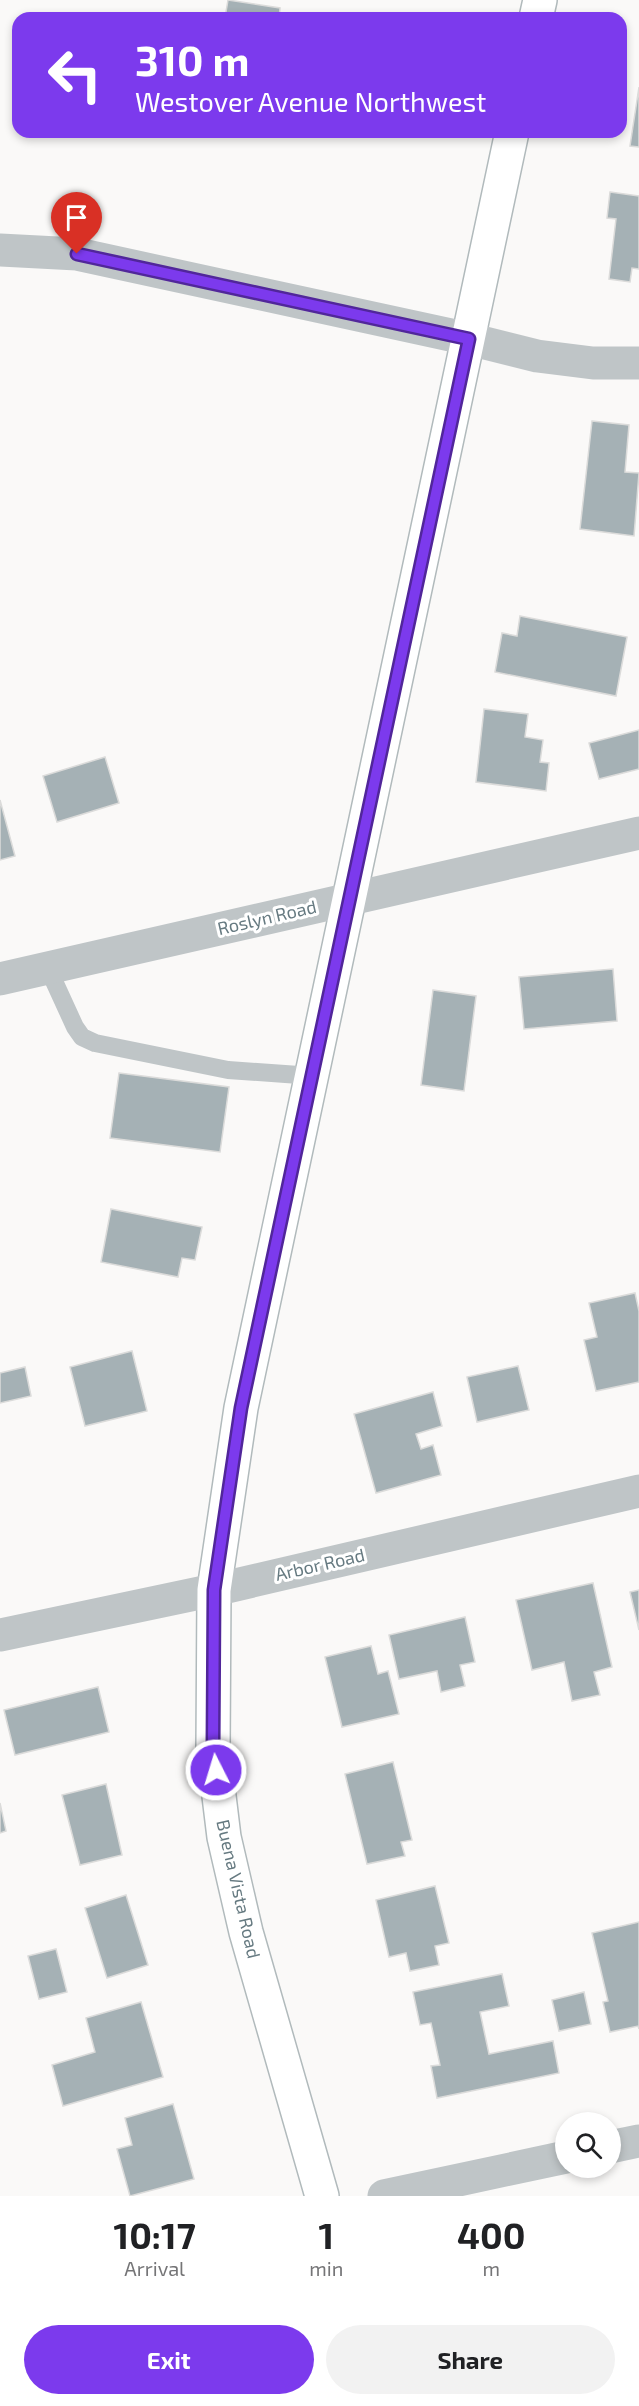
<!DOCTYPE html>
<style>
:root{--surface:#fff;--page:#f2f2f2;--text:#202124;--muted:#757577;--accent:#7c3aed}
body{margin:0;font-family:"Exo 2",sans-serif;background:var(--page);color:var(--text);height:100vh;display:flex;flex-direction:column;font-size:22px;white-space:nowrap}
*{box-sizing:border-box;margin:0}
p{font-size:20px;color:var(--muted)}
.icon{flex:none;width:33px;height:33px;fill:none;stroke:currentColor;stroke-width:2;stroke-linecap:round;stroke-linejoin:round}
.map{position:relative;height:2196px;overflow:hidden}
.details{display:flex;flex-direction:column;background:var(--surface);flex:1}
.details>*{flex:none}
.guide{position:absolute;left:12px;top:12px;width:615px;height:126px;border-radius:18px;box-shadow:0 3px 9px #0003;background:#7c3aed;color:#fff;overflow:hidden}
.fabs{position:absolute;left:555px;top:2112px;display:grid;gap:12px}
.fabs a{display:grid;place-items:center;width:66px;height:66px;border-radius:50%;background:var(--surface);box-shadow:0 3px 9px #0003;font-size:30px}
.pin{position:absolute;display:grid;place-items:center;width:51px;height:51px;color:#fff;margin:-62px -26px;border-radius:50% 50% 50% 0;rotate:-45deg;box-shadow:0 0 6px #0007}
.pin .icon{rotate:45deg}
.me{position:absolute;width:66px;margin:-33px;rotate:355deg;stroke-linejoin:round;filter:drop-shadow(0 0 4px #0008)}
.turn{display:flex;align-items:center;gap:21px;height:126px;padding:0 24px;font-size:27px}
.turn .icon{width:78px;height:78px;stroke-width:2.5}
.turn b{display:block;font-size:42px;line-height:51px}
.eta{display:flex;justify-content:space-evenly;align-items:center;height:102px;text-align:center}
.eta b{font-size:36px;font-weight:700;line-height:42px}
.primary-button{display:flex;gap:12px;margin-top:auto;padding:12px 24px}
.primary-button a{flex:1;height:69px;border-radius:36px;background:var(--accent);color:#fff;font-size:24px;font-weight:700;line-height:69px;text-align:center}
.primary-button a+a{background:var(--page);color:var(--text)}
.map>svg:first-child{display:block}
.building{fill:#a5b1b5;stroke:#dbdbda;stroke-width:1.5}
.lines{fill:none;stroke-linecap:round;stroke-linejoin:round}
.secondary-casing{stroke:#b1babc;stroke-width:36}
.lane{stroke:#bfc5c7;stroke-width:18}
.street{stroke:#bfc5c7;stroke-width:33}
.secondary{stroke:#fff;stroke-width:33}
.route-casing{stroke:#51269a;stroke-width:15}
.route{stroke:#7c3aed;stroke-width:10}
.labels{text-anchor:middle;stroke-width:6;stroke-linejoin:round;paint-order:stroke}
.street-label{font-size:18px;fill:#667a81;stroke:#fff}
</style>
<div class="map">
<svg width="639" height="2196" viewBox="0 0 639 2196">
<rect width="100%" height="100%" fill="#faf9f8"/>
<!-- building -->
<g class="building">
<path d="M228 0 280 8 279 18H225Z"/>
<path d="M639 87V147L630 146Z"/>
<path d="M610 192 639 196V269L632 268 630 282 609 279 616 219 607 218Z"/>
<path d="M592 421 629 425 625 472 639 473 634 536 580 529Z"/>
<path d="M520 616 627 637 616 696 495 672 502 633 517 636Z"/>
<path d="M484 709 528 714 525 737 543 740 540 762 549 763 546 791 476 782Z"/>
<path d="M639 730V769L599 779 589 743Z"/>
<path d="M105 757 119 803 57 822 43 776Z"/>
<path d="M0 800 15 856 0 860Z"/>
<path d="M613 969 617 1021 524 1029 519 977Z"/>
<path d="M433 990 476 996 464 1091 421 1085Z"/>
<path d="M119 1073 229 1087 220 1152 110 1138Z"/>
<path d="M111 1209 202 1227 195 1260 182 1258 178 1277 101 1262Z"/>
<path d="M635 1293 639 1311V1382L596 1391 584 1340 597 1337 589 1303Z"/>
<path d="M132 1351 147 1411 85 1426 70 1367Z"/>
<path d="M518 1366 529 1410 477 1422 467 1377Z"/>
<path d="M25 1367 31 1396 0 1403V1373Z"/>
<path d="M433 1392 442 1426 416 1434 421 1449 433 1445 441 1475 376 1493 354 1414Z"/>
<path d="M593 1583 612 1667 594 1672 600 1695 572 1701 564 1662 532 1670 516 1600Z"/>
<path d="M639 1590V1630L630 1592Z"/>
<path d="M465 1617 475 1662 460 1665 465 1686 441 1692 437 1671 399 1679 389 1635Z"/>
<path d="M371 1646 378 1674 388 1671 399 1714 342 1727 325 1657Z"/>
<path d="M98 1687 109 1732 15 1755 4 1710Z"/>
<path d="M393 1762 412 1840 401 1842 405 1856 367 1864 345 1774Z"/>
<path d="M106 1784 122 1855 80 1865 62 1795Z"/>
<path d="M0 1803 6 1831 0 1833Z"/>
<path d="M435 1886 449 1943 435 1946 439 1965 410 1971 406 1953 389 1957 376 1900Z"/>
<path d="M126 1895 148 1965 107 1978 85 1908Z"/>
<path d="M639 1922V2029L638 2026 610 2032 603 2002 608 2001 592 1933Z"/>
<path d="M56 1949 67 1992 39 1999 28 1956Z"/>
<path d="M502 1974 509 2006 480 2012 489 2054 553 2041 559 2073 437 2098 431 2066 440 2065 431 2023 420 2025 413 1992Z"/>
<path d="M584 1992 591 2024 559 2031 552 2000Z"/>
<path d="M141 2002 163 2077 63 2106 52 2065 95 2052 86 2018Z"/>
<path d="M173 2104 194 2179 130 2196 117 2149 132 2145 125 2118Z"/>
</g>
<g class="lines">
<!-- secondary casing -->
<g class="secondary-casing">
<g id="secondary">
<path d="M536 18 540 0"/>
<path d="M322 2196 246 1932 224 1837 213 1747 214 1590 241 1408 512 132"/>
</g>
</g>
<!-- lane -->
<path class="lane" d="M48 968 75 1027 82 1037 95 1043 228 1070 313 1076"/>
<!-- street -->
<g class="street">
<path d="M0 250 77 254 469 339 537 356 593 363H639"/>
<path d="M0 979 639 833"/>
<path d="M0 1635 214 1590 639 1491"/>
<path d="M610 2147 639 2141"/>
<path d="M384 2196 566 2157"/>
</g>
<!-- secondary -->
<use href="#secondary" class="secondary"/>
</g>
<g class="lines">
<!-- route casing -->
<g class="route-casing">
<path id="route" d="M77 254 469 339 241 1408 214 1590 213 1747 216 1770"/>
</g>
<!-- route -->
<use href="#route" class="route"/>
</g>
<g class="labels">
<!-- street labels -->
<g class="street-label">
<text transform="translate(267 918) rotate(-13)" y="6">Roslyn Road</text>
<text transform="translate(320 1565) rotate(-13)" y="6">Arbor Road</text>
<text transform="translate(238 1889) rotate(77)" y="6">Buena Vista Road</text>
</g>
</g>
</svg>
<div class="fabs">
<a><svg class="icon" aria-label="search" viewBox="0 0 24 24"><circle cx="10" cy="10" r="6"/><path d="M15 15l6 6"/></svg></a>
</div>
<div class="pin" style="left:77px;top:254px;background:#d93025"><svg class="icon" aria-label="arrive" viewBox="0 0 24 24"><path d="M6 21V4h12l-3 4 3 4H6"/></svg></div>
<svg class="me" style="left:216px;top:1770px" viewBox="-20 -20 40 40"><circle r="17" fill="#7c3aed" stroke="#fff" stroke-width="3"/><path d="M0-11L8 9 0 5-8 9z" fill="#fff"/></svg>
<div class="guide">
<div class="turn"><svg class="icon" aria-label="left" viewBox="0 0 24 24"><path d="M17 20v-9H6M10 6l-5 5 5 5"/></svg><div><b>310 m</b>Westover Avenue Northwest</div></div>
</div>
</div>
<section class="details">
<div class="eta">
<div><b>10:17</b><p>Arrival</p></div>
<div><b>1</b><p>min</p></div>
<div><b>400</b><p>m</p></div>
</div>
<div class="primary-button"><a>Exit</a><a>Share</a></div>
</section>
